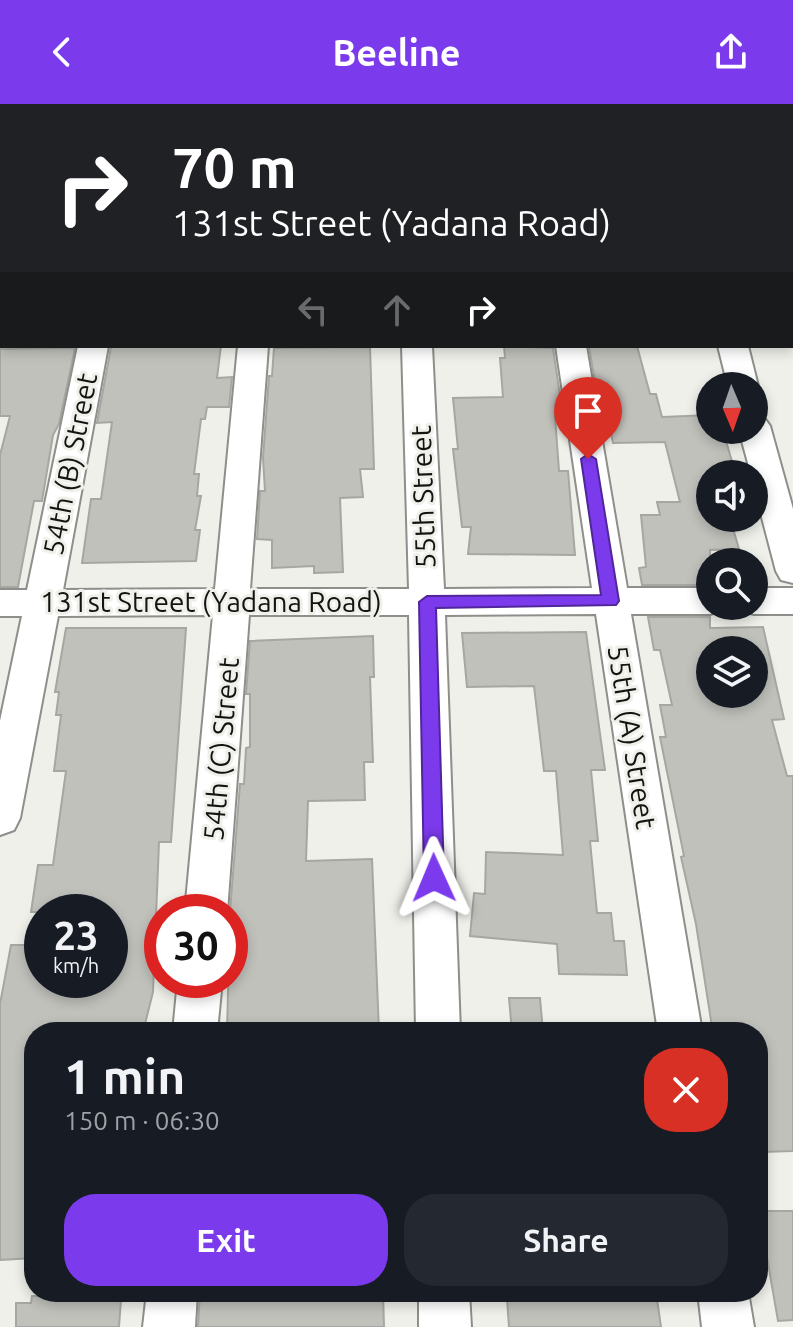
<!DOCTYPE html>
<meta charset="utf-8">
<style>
:root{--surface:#171b24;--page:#242831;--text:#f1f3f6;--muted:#9ea1a6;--accent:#7c3aed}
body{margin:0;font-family:Ubuntu,sans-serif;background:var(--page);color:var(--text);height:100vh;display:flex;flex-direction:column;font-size:30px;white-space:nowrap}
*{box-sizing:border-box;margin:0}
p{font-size:26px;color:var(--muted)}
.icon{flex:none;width:44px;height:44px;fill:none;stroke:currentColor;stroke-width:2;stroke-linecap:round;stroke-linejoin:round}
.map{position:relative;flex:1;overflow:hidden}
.details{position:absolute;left:24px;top:918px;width:744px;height:280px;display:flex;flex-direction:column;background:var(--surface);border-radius:32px;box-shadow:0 4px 12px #0003}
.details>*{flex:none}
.top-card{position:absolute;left:0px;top:0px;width:794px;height:244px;box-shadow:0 4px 12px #0003;background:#202124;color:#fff;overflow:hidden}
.needle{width:52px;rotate:178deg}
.fabs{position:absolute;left:696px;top:268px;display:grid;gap:16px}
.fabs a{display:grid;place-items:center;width:72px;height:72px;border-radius:50%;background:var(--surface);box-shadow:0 4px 12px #0003;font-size:40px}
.speed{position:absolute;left:24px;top:790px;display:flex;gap:16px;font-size:40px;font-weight:700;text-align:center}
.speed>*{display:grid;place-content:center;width:104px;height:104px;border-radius:50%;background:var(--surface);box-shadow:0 4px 12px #0003;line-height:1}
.speed small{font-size:20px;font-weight:400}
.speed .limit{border:12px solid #d22;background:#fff;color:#111}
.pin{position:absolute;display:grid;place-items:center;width:68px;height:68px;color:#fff;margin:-82px -34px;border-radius:50% 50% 50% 0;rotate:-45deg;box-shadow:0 0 8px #0007}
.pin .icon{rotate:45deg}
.me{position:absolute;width:88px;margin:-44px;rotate:359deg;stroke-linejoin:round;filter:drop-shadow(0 0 6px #0008)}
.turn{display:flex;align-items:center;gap:28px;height:168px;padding:0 40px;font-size:36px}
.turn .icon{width:104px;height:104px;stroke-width:2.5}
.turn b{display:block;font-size:56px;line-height:68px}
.lanes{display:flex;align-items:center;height:76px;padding:0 40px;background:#0003;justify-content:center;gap:40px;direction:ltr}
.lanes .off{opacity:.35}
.round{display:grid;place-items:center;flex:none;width:84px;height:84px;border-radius:32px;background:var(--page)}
.summary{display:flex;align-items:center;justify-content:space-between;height:136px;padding:0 40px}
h1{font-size:48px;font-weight:700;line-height:60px}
.primary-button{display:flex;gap:16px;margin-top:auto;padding:16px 40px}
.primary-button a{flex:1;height:92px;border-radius:32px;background:var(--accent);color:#fff;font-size:32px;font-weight:700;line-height:92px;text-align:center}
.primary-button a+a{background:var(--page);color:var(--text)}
header{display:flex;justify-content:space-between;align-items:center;height:104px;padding:0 40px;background:var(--accent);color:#fff;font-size:36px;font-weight:700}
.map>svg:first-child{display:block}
.building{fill:#c1c1bc;stroke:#a6a6a2;stroke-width:2;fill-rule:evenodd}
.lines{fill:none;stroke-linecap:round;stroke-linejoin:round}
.minor-casing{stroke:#8e8e8a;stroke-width:4}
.minor{fill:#fff;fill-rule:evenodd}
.route{fill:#7c3aed;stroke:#51269a;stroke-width:2}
.labels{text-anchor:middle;stroke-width:6;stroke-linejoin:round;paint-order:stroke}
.street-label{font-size:28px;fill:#131311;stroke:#f0f0eb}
</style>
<header><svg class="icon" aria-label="back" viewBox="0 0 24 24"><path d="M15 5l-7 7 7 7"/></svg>Beeline<svg class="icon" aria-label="share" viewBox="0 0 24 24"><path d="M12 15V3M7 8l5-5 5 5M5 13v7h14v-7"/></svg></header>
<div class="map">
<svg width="793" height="1223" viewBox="0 0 793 1223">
<rect width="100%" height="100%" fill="#f0f0eb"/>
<!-- building -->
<g class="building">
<path d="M221 242 217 274 232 273 229 303H207L205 315H201L194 370H199L197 392H201L195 426H200L196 457 82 459 91 395H101L112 318 97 319 111 243Z"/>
<path d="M504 242 553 244 563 312H555L559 367H568L575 451 468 450 471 423H462L453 345H458L453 294 503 293 500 254H505Z"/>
<path d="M637 242 650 290H656L662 313 710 311V328L723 327 734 364H717L719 370H710V414H730L739 445 710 446V481H642L639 464 646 463 641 411H660L657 398H680L665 338 613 339 607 312H601L589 243Z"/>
<path d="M370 243 374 365H360L363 393 340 394 343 468 314 469V462L272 464V436L257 435 260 387H265L263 354 269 272H272L274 244Z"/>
<path d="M75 244 59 320 53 331 42 397H34L18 483H0V351L10 312H0V245Z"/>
<path d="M648 513H710V524L763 523 784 615 772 616 787 672H793V1047L758 1048V928L712 923 696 820 681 753 684 752 660 633H666L660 601H672L660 546H654ZM710 546H754V590H710Z"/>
<path d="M66 524H186L171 738H159L153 888 143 928H34V1154L0 1156V900L11 841H42V876H110V808H31L38 761H53L66 667H54L61 611H56L59 588H55Z"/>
<path d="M586 528 605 666H591L598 737H590L597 809H611L614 837H624L627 871 559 870 557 840 470 832 474 789 485 790 486 748 563 751 556 667H544L534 582 467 583 462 529Z"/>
<path d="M373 532 374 573H370L373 658H364L365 696 308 697 306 757 372 755 379 928H227L230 808 240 680H244L246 644 250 643V590H246L250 537Z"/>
<path d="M509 894H540L543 928H512Z"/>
<path d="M759 1107H793V1216L778 1217Z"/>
<path d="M200 1188H287V1191L383 1188 384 1223H198Z"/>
<path d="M583 1188H656L661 1223H509L507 1195 583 1192Z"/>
<path d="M94 1191 93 1196 121 1195 119 1223H16V1199H31L32 1192Z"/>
</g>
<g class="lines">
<!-- minor casing -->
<g class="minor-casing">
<g id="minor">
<rect x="8" y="0" width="24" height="2"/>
<rect x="395" y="0" width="24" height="2"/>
<rect x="523" y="0" width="24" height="2"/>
<rect x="656" y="0" width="24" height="2"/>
<path d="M792 14 793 15V32L792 31Z"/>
<path d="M2 50V71L0 72V51Z"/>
<path d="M78 242H108L63 486 215 485 238 242H268L250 485H409L402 242H432L444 485 592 484 556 242H586L627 484H710V502H725L723 506 710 510H631L702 928H658L596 510 445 511 460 928H416L409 511H249L227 808H185L213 511 58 512 20 714 14 726 0 731V617L22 512H0V486H27Z"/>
<path d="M718 242H748L758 282 754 289V282H728Z"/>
<path d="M754 312 765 315 770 322 793 405V479L781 476 776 467 754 383V370H751L739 326H754Z"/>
<path d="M754 484H793V510H754L741 506 739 502H754Z"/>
<path d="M178 876H222L217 928H173Z"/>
<path d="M147 1188H197L195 1223H143Z"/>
<path d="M419 1188H469L471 1223H419Z"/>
<path d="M698 1188H748L754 1223H702Z"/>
</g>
</g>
<!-- minor -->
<use href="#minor" class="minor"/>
</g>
<!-- route -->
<path class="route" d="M588 350 596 355 619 497 616 501 436 504 444 774 441 780 434 783 427 780 424 774 419 498 427 492 601 491 581 355Z"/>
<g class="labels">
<!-- street labels -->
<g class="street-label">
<text transform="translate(70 360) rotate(-79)" y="10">54th (B) Street</text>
<text transform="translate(423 393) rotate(-92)" y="10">55th Street</text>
<text x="211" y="508">131st Street (Yadana Road)</text>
<text transform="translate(632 633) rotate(81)" y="10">55th (A) Street</text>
<text transform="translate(221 645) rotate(-85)" y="10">54th (C) Street</text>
</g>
</g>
</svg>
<div class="fabs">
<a><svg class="needle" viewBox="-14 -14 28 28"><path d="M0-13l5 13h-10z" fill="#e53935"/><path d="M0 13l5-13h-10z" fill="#9ea1a6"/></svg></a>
<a><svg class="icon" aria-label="sound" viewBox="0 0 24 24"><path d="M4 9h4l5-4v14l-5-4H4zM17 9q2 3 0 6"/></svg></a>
<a><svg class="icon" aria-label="search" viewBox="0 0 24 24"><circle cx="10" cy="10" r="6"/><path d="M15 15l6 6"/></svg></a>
<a><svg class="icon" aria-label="layers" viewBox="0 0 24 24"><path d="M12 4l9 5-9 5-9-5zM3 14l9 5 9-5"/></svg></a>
</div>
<div class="speed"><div>23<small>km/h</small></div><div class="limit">30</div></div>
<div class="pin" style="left:588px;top:355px;background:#d93025"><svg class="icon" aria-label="arrive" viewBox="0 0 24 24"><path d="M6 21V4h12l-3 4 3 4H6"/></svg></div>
<svg class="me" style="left:434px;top:774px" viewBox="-20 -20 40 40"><path d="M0-17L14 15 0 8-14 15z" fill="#7c3aed" stroke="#fff" stroke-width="4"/></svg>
<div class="top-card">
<div class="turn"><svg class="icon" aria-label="right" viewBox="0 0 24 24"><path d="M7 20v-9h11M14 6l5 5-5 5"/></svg><div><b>70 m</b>131st Street (Yadana Road)</div></div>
<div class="lanes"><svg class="icon off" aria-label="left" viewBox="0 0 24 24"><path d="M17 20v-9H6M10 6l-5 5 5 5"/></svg><svg class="icon off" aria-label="ahead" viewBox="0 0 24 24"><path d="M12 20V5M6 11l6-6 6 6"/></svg><svg class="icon" aria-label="right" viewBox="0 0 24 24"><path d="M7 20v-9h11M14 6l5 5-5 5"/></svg></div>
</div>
<section class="details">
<div class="summary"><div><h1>1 min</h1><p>150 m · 06:30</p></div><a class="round" style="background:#d93025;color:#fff"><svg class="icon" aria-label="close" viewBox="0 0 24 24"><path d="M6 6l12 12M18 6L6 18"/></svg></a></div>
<div class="primary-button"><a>Exit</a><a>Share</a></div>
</section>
</div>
